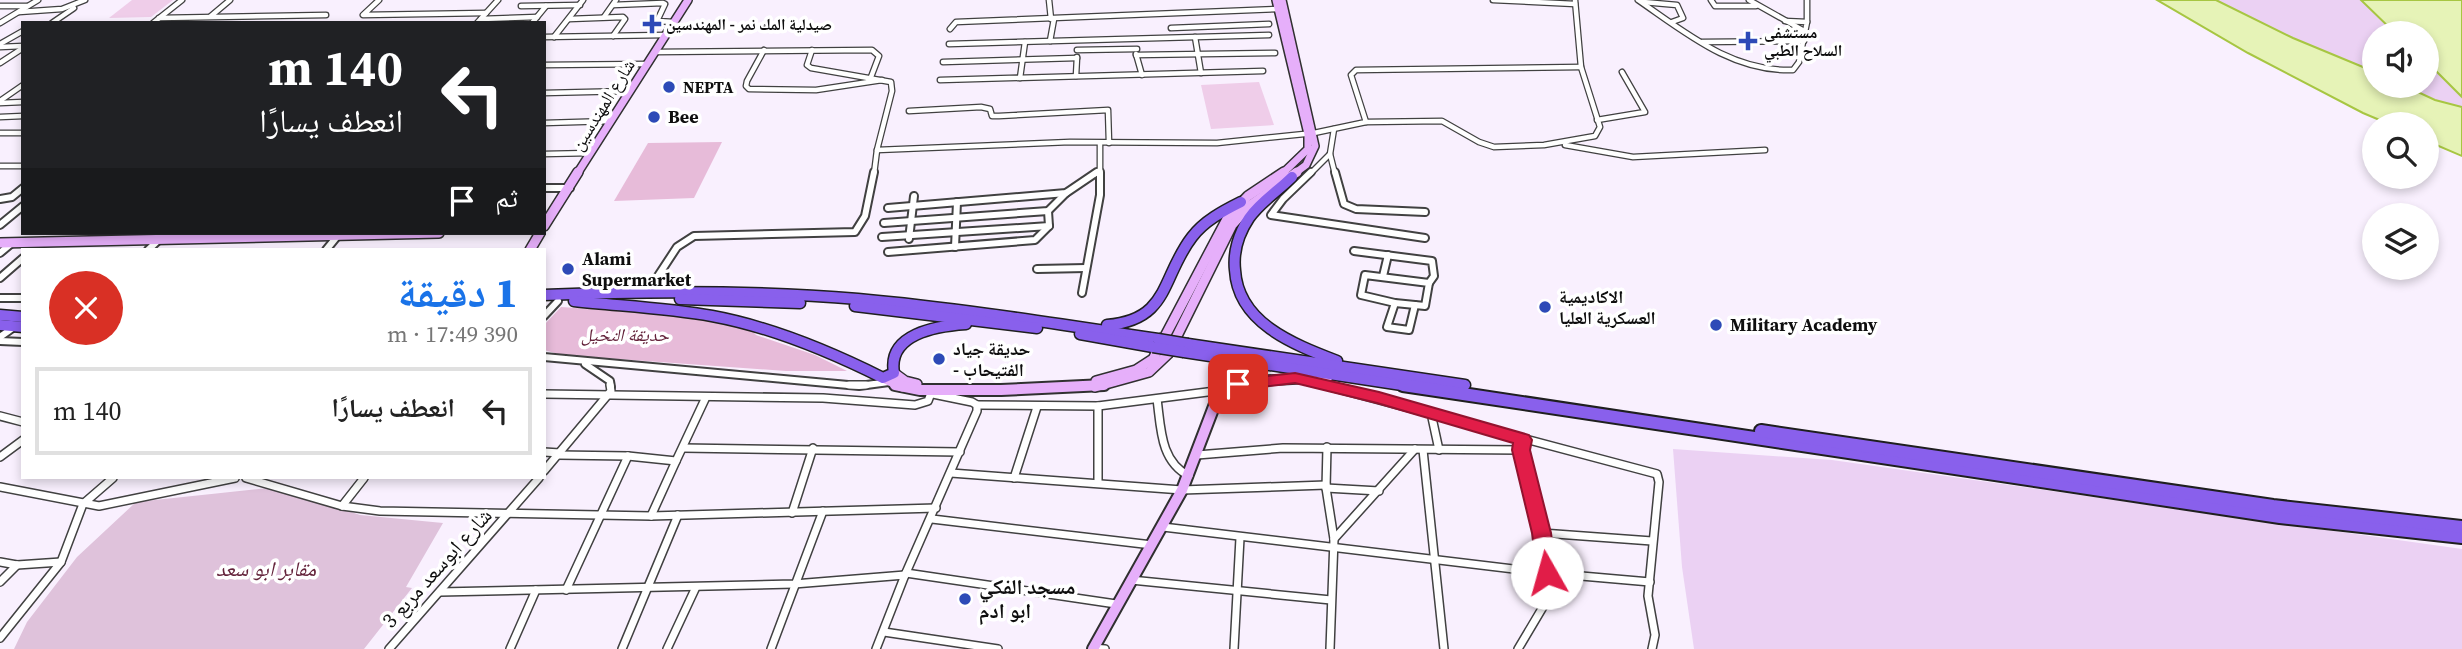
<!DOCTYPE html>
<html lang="ar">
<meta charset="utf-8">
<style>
:root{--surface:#fff;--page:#f2f2f2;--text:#222;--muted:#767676;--line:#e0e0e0;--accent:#1a73e8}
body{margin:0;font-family:"Source Serif 4","Noto Naskh Arabic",serif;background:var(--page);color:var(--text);direction:rtl;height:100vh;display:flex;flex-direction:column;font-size:26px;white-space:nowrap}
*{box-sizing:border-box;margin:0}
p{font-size:23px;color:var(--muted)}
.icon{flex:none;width:38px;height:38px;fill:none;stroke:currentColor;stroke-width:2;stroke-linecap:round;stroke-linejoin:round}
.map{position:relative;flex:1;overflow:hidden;direction:ltr}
.panel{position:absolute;left:21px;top:248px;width:525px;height:231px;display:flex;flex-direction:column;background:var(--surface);border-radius:0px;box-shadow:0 4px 10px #0003;direction:rtl}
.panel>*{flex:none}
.hud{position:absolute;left:21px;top:21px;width:525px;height:214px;border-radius:0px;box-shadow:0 4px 10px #0003;direction:rtl;background:#202124;color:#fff;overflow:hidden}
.fabs{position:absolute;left:2362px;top:21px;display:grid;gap:14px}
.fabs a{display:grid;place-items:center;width:77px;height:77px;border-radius:50%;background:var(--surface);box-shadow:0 4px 10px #0003;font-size:35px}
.pin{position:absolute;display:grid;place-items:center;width:60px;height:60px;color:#fff;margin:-30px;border-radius:14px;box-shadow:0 4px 10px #0006}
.me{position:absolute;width:77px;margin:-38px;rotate:353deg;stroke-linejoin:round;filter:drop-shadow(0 0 5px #0008)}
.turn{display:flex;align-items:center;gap:24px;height:147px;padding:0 28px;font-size:32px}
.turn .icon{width:91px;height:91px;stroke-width:2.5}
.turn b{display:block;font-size:49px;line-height:60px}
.then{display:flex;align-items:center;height:66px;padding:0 28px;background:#0003;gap:14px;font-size:26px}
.round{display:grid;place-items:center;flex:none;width:74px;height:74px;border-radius:37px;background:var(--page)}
.summary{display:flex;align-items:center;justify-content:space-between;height:119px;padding:0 28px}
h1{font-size:42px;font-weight:800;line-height:52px;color:var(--accent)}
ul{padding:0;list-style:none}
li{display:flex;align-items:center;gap:21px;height:88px;margin:0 14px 10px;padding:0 14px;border:4px solid var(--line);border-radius:0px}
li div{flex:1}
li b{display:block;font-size:26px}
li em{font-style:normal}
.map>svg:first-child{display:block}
.farmland{fill:#ebd1f3}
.green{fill:#e7bbd9}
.cemetery{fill:#dfc2db}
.pitch{fill:#efcde9}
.water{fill:#e6f3b7;stroke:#a7c642;stroke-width:2}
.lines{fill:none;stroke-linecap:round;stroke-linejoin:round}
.street-far2-casing{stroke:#414141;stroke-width:7}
.street-far1-casing{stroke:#414141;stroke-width:10}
.street-casing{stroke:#414141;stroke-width:10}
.secondary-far2-casing{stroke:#303030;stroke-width:10}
.secondary-far1-casing{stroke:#303030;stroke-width:12}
.secondary-casing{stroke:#303030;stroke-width:14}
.highway-far1-casing{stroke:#1f1f1f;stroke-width:13}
.highway-casing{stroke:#1f1f1f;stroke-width:16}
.street-far2{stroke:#fff;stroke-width:4.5}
.street-far1{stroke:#fff;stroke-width:6}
.street{stroke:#fff;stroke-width:7}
.secondary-far2{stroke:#e6affa;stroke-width:7}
.secondary-far1{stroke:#e6affa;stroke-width:9}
.secondary{stroke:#e6affa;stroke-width:10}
.highway-far1{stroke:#8960ec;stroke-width:10}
.highway{stroke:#8960ec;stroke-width:12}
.highway-bridge-casing{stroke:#1f1f1f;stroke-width:13;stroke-linecap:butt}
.highway-bridge{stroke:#8960ec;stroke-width:10}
.route{fill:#e11d48;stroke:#92132f;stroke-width:2}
.poi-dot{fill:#2d4ab7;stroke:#fff;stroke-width:2.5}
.labels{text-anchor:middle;stroke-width:7;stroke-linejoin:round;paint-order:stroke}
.far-poi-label{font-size:16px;font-weight:bold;fill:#0e0e0e;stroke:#fff;text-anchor:start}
.street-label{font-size:18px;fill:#0e0e0e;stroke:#fff}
.poi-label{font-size:18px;font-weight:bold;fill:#0e0e0e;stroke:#fff;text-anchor:start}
.park-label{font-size:18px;font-style:italic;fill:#63223a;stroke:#fff}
.near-street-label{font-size:21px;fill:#0e0e0e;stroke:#fff}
.near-park-label{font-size:21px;font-style:italic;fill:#63223a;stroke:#fff}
.near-poi-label{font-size:21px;font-weight:bold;fill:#0e0e0e;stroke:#fff;text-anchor:start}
</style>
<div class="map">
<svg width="2462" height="649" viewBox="0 0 2462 649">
<rect width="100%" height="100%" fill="#f9f0fe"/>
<!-- farmland -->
<g class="farmland">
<path d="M2216 0H2361L2395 33H2375V72L2293 38Z"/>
<path d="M2427 62 2458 91 2462 97V107L2435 100 2405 86H2427Z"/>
<path d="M1673 449 1832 460 2462 549V649H1694L1682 567Z"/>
</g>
<!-- green -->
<g class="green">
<path d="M722 142 694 198 614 201 648 143Z"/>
<path d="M561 307 684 315 750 328 756 335 815 355 847 371H786L562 355 544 350V325Z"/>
</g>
<!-- cemetery -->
<path class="cemetery" d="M278 487 360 515 443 523 406 587 412 588 364 649H14L27 622 77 557 136 502Z"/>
<!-- pitch -->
<g class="pitch">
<path d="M132 0H173L151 17 109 18Z"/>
<path d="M1259 82 1274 125 1211 129 1201 85Z"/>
</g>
<!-- water -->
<g class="water">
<path d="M2157 0H2216L2293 38 2375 72V86H2405L2435 100 2462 107V156L2427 141V124H2389L2363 113 2248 53Z"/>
<path d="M2361 0H2462V97L2427 62V33H2395Z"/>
</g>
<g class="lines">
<!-- street-far2 casing -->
<g class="street-far2-casing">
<g id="street-far2">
<path d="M379 0 363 15 486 13"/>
<path d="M1049 0 1051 19"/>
<path d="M1493 0 1575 4"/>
<path d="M1638 0C1686 33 1732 72 1793 70L1799 62 1807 22 1785 21"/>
<path d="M1711 0 1715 6H1756"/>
<path d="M1749 0 1806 32"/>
<path d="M1807 0V22"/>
<path d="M1643 2 1677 5 1683 18 1672 22"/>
<path d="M613 5 663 3 665 4 657 21 674 22"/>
<path d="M0 6H27"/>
<path d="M521 6 580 5"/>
<path d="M19 12 62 9 85 0"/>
<path d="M211 16 230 0"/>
<path d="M604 17 616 0"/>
<path d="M159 18 326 15"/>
<path d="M481 19 537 17"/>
<path d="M569 19 623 17 625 19 613 36"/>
<path d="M0 23 38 0"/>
<path d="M52 23 74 8"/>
<path d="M153 23 182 0"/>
<path d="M477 23 498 0"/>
<path d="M532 23 546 6"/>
<path d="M1171 28 1269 24"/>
<path d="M950 29 956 22 1279 9"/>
<path d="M544 37 665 35"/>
<path d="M554 37 583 0"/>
<path d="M1195 37 1201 73"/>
<path d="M1050 41 1054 19"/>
<path d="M1702 42 1804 41"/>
<path d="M0 44 23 31"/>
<path d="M949 44 1269 35"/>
<path d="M0 47 23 46"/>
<path d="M764 50 747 81 746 86 749 89 816 90 882 80"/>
<path d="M812 50 807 65 811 68 891 82 892 91 877 150 1070 142 1217 143 1314 133 1366 122 1351 75 1356 70 1581 67"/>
<path d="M1077 50 1137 49"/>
<path d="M655 52 872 50 879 56 871 77"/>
<path d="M1136 54 1142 75"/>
<path d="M1136 55 1275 53"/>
<path d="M943 62 1077 58"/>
<path d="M0 63 23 48"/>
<path d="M544 65 647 64"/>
<path d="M1076 76 1077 57"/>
<path d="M1020 78 1025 42"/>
<path d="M940 80 1263 71"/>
<path d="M544 93 629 91"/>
<path d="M0 101 23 85"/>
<path d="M0 103 23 102"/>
<path d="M909 111 981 107 990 109 992 116H999L1108 110 1109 143"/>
<path d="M0 117 23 116"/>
<path d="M1597 120 1645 112 1622 72"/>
<path d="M1366 122 1442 121 1479 142 1494 147 1544 145 1595 136 1600 127 1581 67 1575 0"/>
<path d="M544 123 611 121"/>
<path d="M0 133H23"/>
<path d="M1100 143V174"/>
<path d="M1565 145 1633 157 1765 150"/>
<path d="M544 154 591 153"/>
<path d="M1330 154 1335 174"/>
<path d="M0 166H23"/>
<path d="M874 174 877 150"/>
<path d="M1095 174 1100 170"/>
<path d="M1310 174 1330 154 1334 129"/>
</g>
</g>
<!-- street-far1 casing -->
<g class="street-far1-casing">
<g id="street-far1">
<path d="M1311 172 1283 199 1271 215 1425 238"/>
<path d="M1335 172 1344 204 1356 209 1425 212"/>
<path d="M544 188H570"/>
<path d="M0 199 12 197 23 188"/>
<path d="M888 208 1066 193 1097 172"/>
<path d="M884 223 1048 211 1066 193"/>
<path d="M0 225 23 206"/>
<path d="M882 237 1049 226 1048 211"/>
<path d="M909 239 914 196"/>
<path d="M955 247 957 202"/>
<path d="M148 250 166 233"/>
<path d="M326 250 339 234"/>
<path d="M1354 251 1432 261 1434 276 1429 283"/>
<path d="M888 252 1035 240 1049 226"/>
<path d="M0 253 12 243"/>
<path d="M1037 269 1086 268"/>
<path d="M1365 275 1429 283 1425 306 1395 303 1361 295Z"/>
<path d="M658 276 677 247 694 236 855 232 865 216 874 172"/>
<path d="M1383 276 1388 255"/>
<path d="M0 278 23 258"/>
<path d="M1082 293 1100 195V172"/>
<path d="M0 298H23"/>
<path d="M1395 303 1387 327 1409 330 1415 305"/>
<path d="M544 316 558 301"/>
<path d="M0 337 14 327"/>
<path d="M0 341 23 342"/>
<path d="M544 357 859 386 889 382"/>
<path d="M585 364 610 381 611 387"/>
<path d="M1306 381 1331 387"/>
</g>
</g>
<!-- street casing -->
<g class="street-casing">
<g id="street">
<path d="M849 385H866"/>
<path d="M1323 385 1657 474 1659 482 1648 596 1655 635 1652 649"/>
<path d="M544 394 823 398 915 405 928 401 931 393"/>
<path d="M1157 399C1161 428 1160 461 1189 476"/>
<path d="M977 405 1098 406 1223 390"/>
<path d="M1098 406V483"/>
<path d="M1431 413 1439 450"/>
<path d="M0 416 23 422"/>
<path d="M1327 447 1326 488 1334 539 1330 649"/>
<path d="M683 448 960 452"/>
<path d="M1521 448 1542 533 1547 573"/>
<path d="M1423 450 1444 649"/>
<path d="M544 452 560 453"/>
<path d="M558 455 628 456 676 461 706 397"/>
<path d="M1197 455 1283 448 1521 450"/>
<path d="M0 457 23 440"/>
<path d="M544 471 611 391 610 385"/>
<path d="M951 473 1182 490 1326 485"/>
<path d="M246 478 342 506 380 511 651 516 936 508"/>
<path d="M1014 478 1037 407"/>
<path d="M0 487 99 506 235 478"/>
<path d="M1326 488 1379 491"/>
<path d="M342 506 364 478"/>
<path d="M792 513 813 448"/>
<path d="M651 516 676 461"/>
<path d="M932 519 1152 545"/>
<path d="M1163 527 1547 573 1650 582"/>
<path d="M1542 533 1652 541"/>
<path d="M1334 539 1415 449"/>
<path d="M0 562 17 565 61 562"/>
<path d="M906 573 1116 604"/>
<path d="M1131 580 1331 600"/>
<path d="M0 582 17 565"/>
<path d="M566 590 628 456"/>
<path d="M440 592 794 584 905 575"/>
<path d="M884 632 998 649"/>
<path d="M0 638 61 562 83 504 113 478"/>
<path d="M1093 648 1105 649"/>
<path d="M389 649 539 478"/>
<path d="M510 649 536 590"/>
<path d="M622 649 678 515"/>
<path d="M667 649 696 587"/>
<path d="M771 649 823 511"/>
<path d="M876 649 905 575 977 411V405L972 402 933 394"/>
<path d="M1234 649 1240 538"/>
<path d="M1518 649 1562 575"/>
</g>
</g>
<!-- secondary-far2 casing -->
<g class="secondary-far2-casing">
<g id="secondary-far2">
<path d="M1276 0 1308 134V149L1282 174"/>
<path d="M1282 0 1315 146 1306 165 1294 174"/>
<path d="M577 174 688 0"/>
</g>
</g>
<!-- secondary-far1 casing -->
<g class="secondary-far1-casing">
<g id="secondary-far1">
<path d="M544 226 578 172"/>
<path d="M0 243 439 233"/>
<path d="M530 250 540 233"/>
<path d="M894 373 905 381 917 384"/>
<path d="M883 378 902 387"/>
<path d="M1096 381 1136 370 1153 359 1228 217 1248 196 1284 172"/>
<path d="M1095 387 1149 372 1168 354 1232 225 1248 207 1297 172"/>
<path d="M1233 387 1255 381 1328 377"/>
</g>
</g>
<!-- secondary casing -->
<g class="secondary-casing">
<g id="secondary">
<path d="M895 385 920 390H1001L1104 385"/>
<path d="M1093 649 1182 490 1218 396 1236 385"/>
</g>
</g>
<!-- highway-far1 casing -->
<g class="highway-far1-casing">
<g id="highway-far1">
<path d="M1292 177C1278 191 1260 202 1249 218 1239 233 1233 252 1235 270 1238 323 1293 344 1337 361"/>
<path d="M544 295C648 291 753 290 858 299 958 308 1058 324 1158 339"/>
<path d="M680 299 800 303"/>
<path d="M574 301C620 306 667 308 712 316 772 327 829 351 883 378L894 373C887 334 936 326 966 324"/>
<path d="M855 306 1037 328"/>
<path d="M0 315 23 317"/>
<path d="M0 325 23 327"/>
<path d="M1107 325C1170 320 1161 277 1192 237 1204 221 1223 211 1241 202"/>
<path d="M1080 334 1153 347"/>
<path d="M1188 344 1465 385"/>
<path d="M1184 352 1415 387"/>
</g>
</g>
<!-- highway casing -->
<g class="highway-casing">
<g id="highway">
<path d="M1403 385 2280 517 2462 537"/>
<path d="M1761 431 2273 506 2462 527"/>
</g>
</g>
<!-- street-far2 -->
<use href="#street-far2" class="street-far2"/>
<!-- street-far1 -->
<use href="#street-far1" class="street-far1"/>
<!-- street -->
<use href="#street" class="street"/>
<!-- secondary-far2 -->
<use href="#secondary-far2" class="secondary-far2"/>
<!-- secondary-far1 -->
<use href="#secondary-far1" class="secondary-far1"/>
<!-- secondary -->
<use href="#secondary" class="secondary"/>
<!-- highway-far1 -->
<use href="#highway-far1" class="highway-far1"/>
<!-- highway -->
<use href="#highway" class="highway"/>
<!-- highway-bridge casing -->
<g class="highway-bridge-casing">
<g id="highway-bridge">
<path d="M1158 339 1188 344"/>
<path d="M1153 347 1184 352"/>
</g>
</g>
<!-- highway-bridge -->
<use href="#highway-bridge" class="highway-bridge"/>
</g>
<!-- route -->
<path class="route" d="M1295 373 1379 392 1529 435 1532 440 1530 450 1551 533 1556 573 1554 578 1547 581 1540 578 1537 573 1532 533 1512 450 1513 443 1377 403 1295 383 1238 390 1229 384 1238 379Z"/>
<!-- markers -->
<g class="poi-dot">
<path d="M648.5 13.5h7v7h7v7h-7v7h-7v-7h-7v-7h7z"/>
<path d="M1744.5 30.5h7v7h7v7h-7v7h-7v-7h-7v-7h7z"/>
<circle cx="669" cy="87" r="7"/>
<circle cx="654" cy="117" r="7"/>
<circle cx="568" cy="269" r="7"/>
<circle cx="1545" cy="307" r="7"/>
<circle cx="1716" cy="325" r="7"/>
<circle cx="939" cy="359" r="7"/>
<circle cx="965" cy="599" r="7"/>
</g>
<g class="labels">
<!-- far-poi labels -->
<g class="far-poi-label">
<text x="666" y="30">صيدلية المك نمر - المهندسين</text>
<text x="1764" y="38">مستشفى<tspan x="1764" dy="18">السلاح الطبي</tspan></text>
<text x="683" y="93">NEPTA</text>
</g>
<!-- street labels -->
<g class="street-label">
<text transform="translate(603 105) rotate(-58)" y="6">شارع المهندسين</text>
</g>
<!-- poi labels -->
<g class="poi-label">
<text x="668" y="123">Bee</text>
<text x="582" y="265">Alami<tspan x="582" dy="21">Supermarket</tspan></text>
<text x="1559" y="303">الاكاديمية<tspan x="1559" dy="21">العسكرية العليا</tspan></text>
<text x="1730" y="331">Military Academy</text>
<text x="953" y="355">حديقة جياد<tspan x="953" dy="21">- الفتيحاب</tspan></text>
</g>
<!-- park labels -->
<g class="park-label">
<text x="625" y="341">حديقة النخيل</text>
</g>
<!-- near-street labels -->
<g class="near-street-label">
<text transform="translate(437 568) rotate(-48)" y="7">شارع ابوسعد مربع 3</text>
</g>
<!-- near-park labels -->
<g class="near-park-label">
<text x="266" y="576">مقابر ابو سعد</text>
</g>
<!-- near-poi labels -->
<g class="near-poi-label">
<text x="979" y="594">مسجد الفكي<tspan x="979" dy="24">ابو ادم</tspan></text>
</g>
</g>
</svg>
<div class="fabs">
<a><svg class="icon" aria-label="sound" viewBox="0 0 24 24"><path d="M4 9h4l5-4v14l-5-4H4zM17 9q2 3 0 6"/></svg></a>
<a><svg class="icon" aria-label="search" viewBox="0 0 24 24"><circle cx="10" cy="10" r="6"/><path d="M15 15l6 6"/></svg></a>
<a><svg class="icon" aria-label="layers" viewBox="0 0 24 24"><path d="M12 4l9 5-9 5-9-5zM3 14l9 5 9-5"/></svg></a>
</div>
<div class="pin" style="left:1238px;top:384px;background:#d93025"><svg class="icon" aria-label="arrive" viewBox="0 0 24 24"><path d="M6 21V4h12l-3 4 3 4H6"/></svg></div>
<svg class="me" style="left:1547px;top:573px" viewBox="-20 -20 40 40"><circle r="19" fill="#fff"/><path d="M0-13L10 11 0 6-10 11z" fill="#e11d48"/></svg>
<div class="hud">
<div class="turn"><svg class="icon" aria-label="left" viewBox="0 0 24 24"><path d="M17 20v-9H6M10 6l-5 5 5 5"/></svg><div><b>140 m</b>انعطف يسارًا</div></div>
<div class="then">ثم<svg class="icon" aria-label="arrive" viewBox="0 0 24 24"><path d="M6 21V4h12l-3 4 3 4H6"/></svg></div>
</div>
<section class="panel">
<div class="summary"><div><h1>1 دقيقة</h1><p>390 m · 17:49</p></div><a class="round" style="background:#d93025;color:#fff"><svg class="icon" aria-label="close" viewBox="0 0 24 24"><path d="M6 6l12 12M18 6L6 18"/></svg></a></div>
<ul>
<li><svg class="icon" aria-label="left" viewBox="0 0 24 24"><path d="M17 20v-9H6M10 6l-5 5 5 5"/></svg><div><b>انعطف يسارًا</b></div><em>140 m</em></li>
</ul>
</section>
</div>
